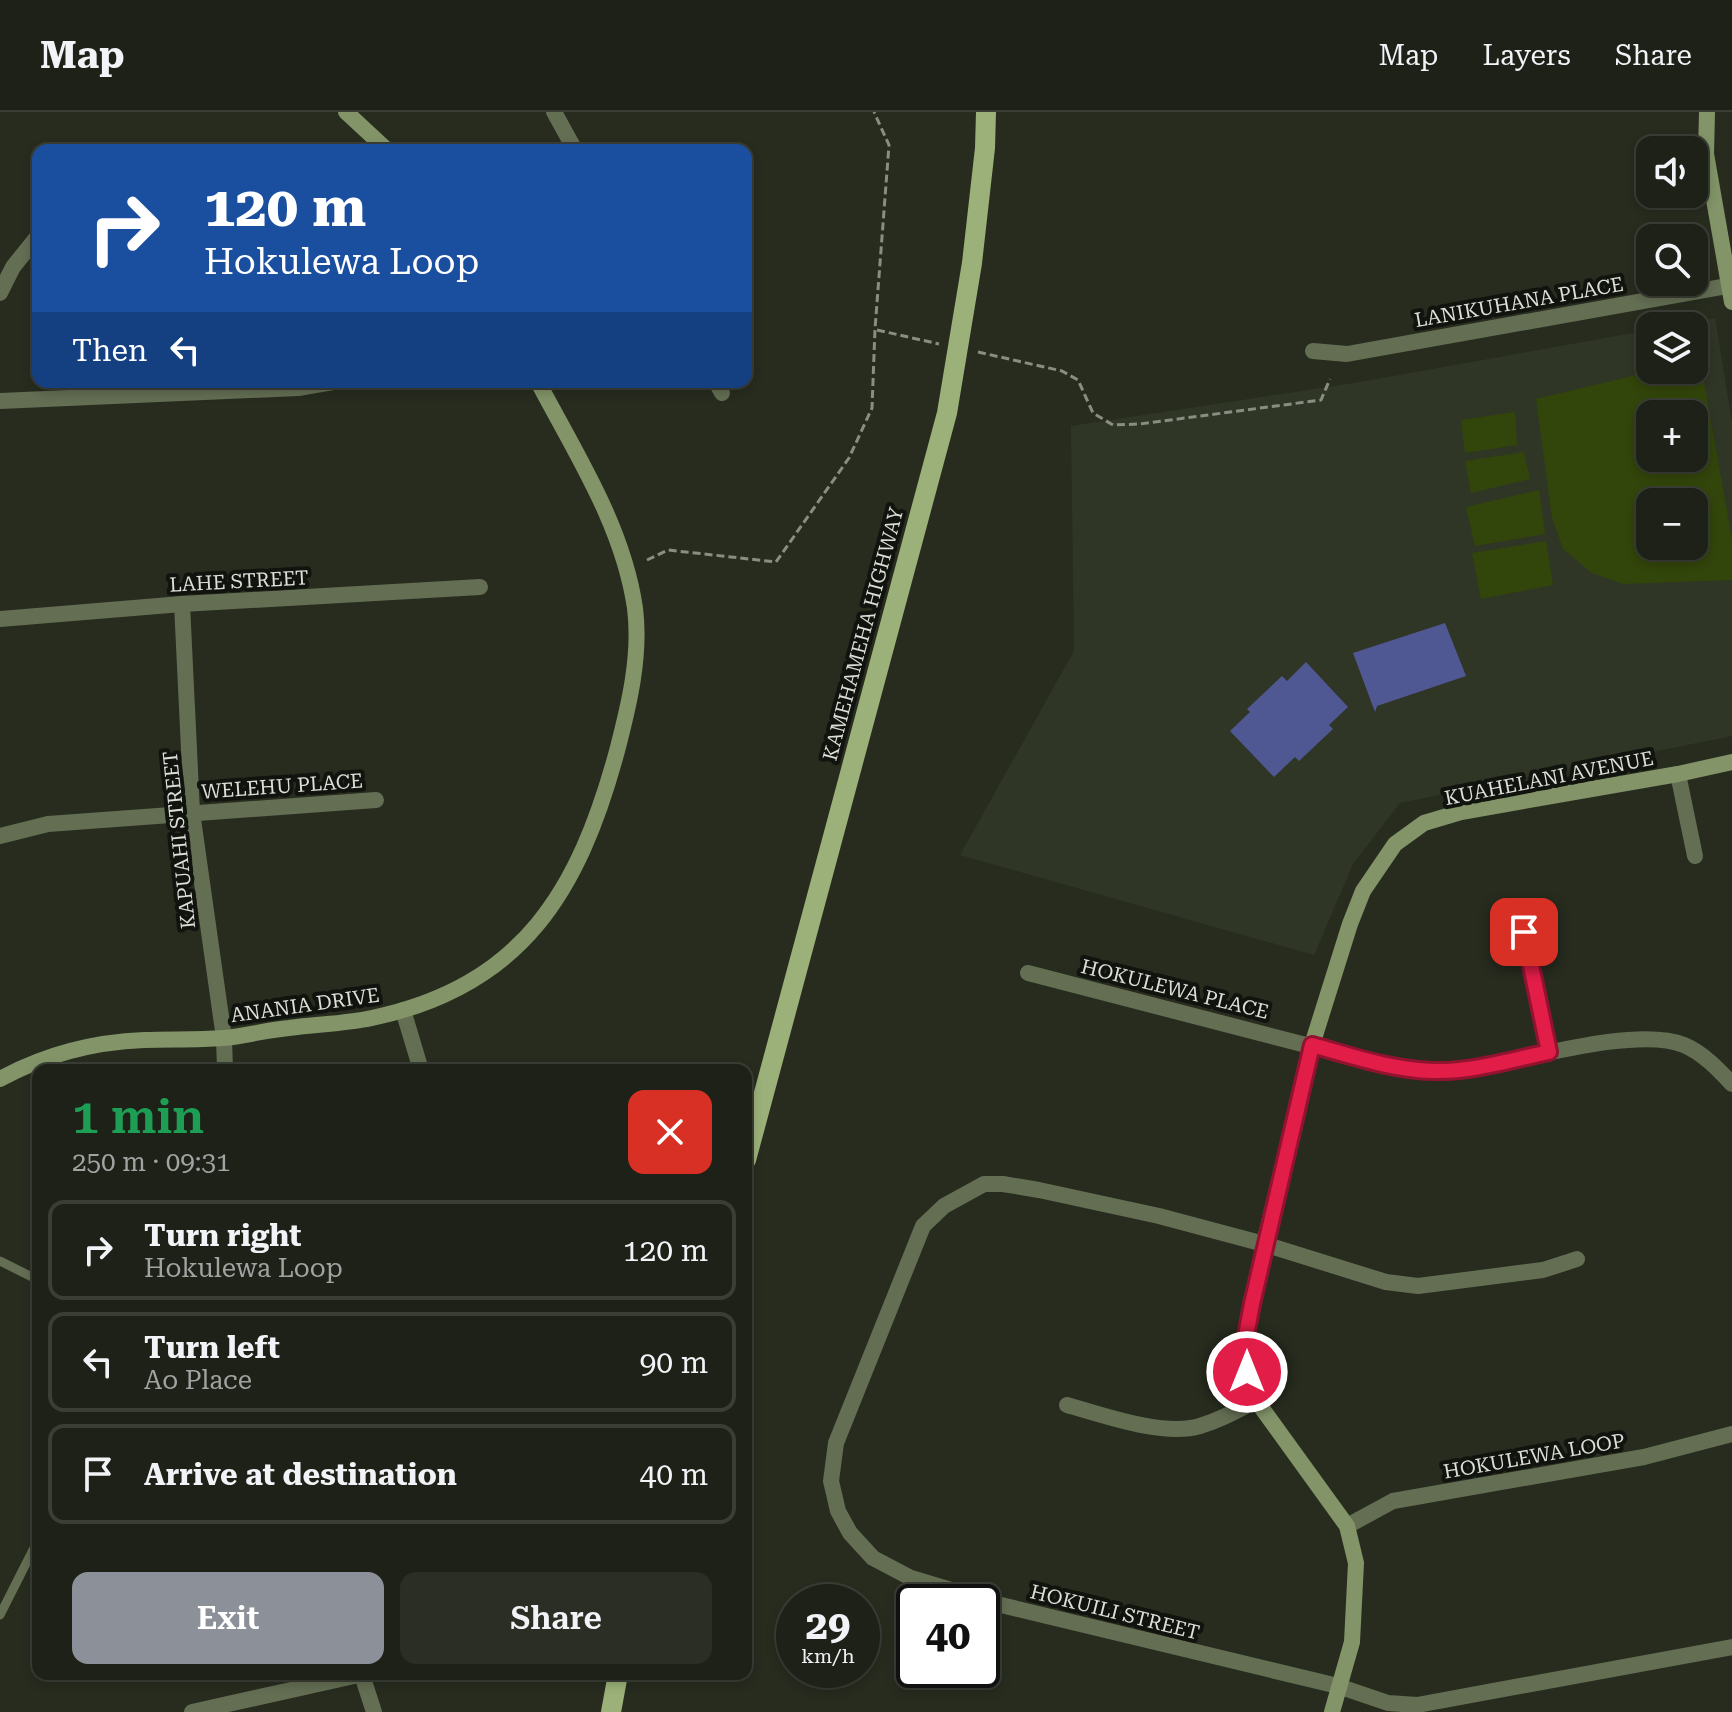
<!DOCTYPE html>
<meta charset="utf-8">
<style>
:root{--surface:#1d2117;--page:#2a2e24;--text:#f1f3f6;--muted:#a0a3a1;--line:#3b3e36;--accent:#8c9099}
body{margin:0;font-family:"Roboto Serif",serif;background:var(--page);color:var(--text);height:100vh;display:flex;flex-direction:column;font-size:30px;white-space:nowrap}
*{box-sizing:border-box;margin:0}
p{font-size:26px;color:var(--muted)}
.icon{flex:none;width:44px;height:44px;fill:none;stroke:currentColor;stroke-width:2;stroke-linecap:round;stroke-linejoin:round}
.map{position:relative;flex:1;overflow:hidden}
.panel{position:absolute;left:32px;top:952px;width:720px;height:616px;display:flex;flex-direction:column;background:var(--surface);border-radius:16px;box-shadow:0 4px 12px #0003,0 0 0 2px var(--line)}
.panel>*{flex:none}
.banner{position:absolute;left:32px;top:32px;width:720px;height:244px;border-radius:16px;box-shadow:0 4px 12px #0003,0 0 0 2px var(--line);background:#1a4fa0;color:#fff;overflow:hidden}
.controls{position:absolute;left:1636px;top:24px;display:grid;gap:16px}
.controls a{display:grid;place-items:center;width:72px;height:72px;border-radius:16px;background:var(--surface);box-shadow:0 4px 12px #0003,0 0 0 2px var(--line);font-size:40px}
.speed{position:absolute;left:776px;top:1472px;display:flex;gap:16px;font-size:40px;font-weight:700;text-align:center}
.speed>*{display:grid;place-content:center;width:104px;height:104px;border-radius:50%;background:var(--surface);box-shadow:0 4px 12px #0003,0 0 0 2px var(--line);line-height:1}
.speed small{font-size:20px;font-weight:400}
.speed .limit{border:4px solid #111;border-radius:12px;background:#fff;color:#111}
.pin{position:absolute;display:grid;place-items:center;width:68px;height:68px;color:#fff;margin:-34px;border-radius:16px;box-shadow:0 4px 12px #0006}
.me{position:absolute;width:88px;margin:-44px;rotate:0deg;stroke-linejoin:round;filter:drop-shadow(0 0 6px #0008)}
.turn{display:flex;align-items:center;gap:28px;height:168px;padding:0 40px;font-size:36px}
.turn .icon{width:104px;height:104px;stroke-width:2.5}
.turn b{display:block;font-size:56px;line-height:68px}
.then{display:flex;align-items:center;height:76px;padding:0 40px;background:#0003;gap:16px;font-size:30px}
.round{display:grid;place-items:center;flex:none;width:84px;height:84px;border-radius:16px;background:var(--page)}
.headline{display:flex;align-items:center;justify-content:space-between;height:136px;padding:0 40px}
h1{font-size:48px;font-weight:600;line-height:60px;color:#1e9e55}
.cta{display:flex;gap:16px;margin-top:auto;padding:16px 40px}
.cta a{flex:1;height:92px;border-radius:16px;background:var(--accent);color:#fff;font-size:32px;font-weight:600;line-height:92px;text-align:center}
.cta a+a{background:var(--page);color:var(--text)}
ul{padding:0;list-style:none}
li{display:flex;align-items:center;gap:24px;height:100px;margin:0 16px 12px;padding:0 24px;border:4px solid var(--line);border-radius:16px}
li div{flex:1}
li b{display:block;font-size:30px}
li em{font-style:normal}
header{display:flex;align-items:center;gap:48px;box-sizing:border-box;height:112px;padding:0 40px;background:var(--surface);border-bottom:2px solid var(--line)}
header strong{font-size:38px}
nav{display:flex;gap:44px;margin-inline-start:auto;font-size:28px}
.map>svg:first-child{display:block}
.built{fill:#303625;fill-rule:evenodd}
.green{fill:#32450a;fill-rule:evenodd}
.building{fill:#505894}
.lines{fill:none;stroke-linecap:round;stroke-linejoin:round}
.path{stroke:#898d82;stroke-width:3;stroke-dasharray:8 4;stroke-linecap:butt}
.lane{stroke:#636e53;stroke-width:9}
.street{stroke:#636e53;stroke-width:16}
.secondary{stroke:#829468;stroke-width:16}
.primary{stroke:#9bb179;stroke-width:20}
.route-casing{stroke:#92132f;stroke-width:20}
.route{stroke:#e11d48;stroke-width:14}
.labels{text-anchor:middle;stroke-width:8;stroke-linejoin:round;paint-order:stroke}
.street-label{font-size:20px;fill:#dcdfd7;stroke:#11130e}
</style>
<header>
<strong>Map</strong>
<nav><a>Map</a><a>Layers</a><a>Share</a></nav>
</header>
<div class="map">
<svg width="1732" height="1600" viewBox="0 0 1732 1600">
<rect width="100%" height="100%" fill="#272c1f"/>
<!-- built -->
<path class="built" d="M1715 206 1732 310V624L1400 691 1353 752 1314 843 960 743 1074 539 1071 314 1354 271 1650 218V258H1694V214H1671ZM1650 302H1694V346H1650ZM1650 390H1694V434H1650Z"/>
<!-- green -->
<g class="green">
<path d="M1700 248 1732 427V468L1623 472 1592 461 1563 437 1552 405 1536 287 1658 258H1694V249ZM1650 302H1694V346H1650ZM1650 390H1694V434H1650Z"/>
<path d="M1515 300 1517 333 1465 341 1461 308Z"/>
<path d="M1524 340 1530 367 1471 381 1465 349Z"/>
<path d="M1539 378 1545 422 1475 434 1466 395Z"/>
<path d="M1546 429 1553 473 1481 487 1472 441Z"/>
</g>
<!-- building -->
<g class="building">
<path d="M1445 511 1466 564 1377 594 1375 600 1353 541Z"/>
<path d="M1306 550 1348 595 1329 613 1333 617 1299 649 1295 645 1274 665 1230 619 1250 600 1247 597 1282 564 1287 569Z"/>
</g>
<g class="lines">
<!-- path -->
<g class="path">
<path d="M877 218 939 232"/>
<path d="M978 240 1062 259 1078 268 1093 301 1113 313 1140 312 1321 288 1330 267"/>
<path d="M647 448 668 438 776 450 849 346 872 296 875 217 889 33 874 0"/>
</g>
<!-- lane -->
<g class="lane">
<path d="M0 1149 38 1168"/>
<path d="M0 1503 38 1428"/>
</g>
<!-- street -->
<g class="street">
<path d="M554 0 575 38"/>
<path d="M0 181 13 155 38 124"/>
<path d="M1313 239 1347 242 1732 173"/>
<path d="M716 270 722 281"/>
<path d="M0 289 298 276 333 270"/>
<path d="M182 492 192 700 224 926 225 958"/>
<path d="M0 507 182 492 480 475"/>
<path d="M1678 662 1695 744"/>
<path d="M0 724 48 712 376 688"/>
<path d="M1524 820 1549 940"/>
<path d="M1028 861 1391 955C1420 958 1448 960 1477 956 1528 947 1637 914 1684 933 1703 941 1719 958 1732 972"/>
<path d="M403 898 421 958"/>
<path d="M1577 1147 1543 1158 1418 1174 1386 1170 1264 1132 1159 1104 1039 1078 1003 1072H984L944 1094 923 1114 836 1331 831 1369 838 1399 850 1421 873 1446 911 1466 1001 1493 1338 1574 1388 1591 1417 1593 1732 1535"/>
<path d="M1067 1293C1103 1303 1163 1325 1200 1314 1220 1308 1239 1298 1256 1288"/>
<path d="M1347 1414 1393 1389 1644 1345 1732 1322"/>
<path d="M362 1563 374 1600"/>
<path d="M192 1600 363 1562"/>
</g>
<!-- secondary -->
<g class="secondary">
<path d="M346 0 387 38"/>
<path d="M1707 0 1706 42 1732 190"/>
<path d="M0 967C44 943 94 930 144 928 171 927 197 928 223 926 245 924 267 918 289 916 317 912 344 912 372 906 523 874 579 779 617 639 629 593 641 544 635 496 623 414 576 342 538 270"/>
<path d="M1332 1600 1352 1530 1356 1451 1347 1414 1256 1288 1247 1260 1244 1234 1264 1132 1312 933 1350 812 1363 779 1395 732 1424 711 1461 700 1678 662 1732 650"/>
</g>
<!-- primary -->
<g class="primary">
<path d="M746 1048 947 301 972 151 985 36 986 0"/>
<path d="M611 1600 618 1562"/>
</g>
</g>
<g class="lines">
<!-- route casing -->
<g class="route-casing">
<path id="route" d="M1247 1260 1244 1234 1252 1192 1312 933C1352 944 1392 958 1433 959 1472 960 1511 948 1549 940L1524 820"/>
</g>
<!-- route -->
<use href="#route" class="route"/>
</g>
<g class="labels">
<!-- street labels -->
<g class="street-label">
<text transform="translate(1519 190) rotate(-10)" y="7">LANIKUHANA PLACE</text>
<text transform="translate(239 469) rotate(-3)" y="7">LAHE STREET</text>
<text transform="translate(863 522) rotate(-75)" y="7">KAMEHAMEHA HIGHWAY</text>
<text transform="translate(1549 666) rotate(-11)" y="7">KUAHELANI AVENUE</text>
<text transform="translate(282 674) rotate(-4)" y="7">WELEHU PLACE</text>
<text transform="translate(179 728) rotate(-96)" y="7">KAPUAHI STREET</text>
<text transform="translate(1175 877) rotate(14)" y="7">HOKULEWA PLACE</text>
<text transform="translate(305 893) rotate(-8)" y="7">ANANIA DRIVE</text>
<text transform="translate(1534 1344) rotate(-10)" y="7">HOKULEWA LOOP</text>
<text transform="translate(1115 1500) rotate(14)" y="7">HOKUILI STREET</text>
</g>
</g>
</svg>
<div class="controls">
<a><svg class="icon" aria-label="sound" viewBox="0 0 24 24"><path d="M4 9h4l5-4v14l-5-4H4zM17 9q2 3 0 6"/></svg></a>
<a><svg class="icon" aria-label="search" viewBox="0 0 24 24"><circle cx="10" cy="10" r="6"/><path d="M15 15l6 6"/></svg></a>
<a><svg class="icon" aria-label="layers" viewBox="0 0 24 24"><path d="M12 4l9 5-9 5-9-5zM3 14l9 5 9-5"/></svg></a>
<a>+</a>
<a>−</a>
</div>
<div class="speed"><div>29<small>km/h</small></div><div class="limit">40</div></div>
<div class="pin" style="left:1524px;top:820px;background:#d93025"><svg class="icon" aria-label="arrive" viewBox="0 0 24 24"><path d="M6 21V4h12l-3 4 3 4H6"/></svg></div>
<svg class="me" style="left:1247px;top:1260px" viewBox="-20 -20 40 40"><circle r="17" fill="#e11d48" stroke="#fff" stroke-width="3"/><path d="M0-11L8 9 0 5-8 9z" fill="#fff"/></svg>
<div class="banner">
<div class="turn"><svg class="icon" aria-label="right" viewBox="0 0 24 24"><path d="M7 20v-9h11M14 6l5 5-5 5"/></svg><div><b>120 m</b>Hokulewa Loop</div></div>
<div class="then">Then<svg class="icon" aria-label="left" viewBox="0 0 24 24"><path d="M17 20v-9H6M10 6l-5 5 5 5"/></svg></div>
</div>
<section class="panel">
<div class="headline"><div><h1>1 min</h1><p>250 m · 09:31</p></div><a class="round" style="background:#d93025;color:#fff"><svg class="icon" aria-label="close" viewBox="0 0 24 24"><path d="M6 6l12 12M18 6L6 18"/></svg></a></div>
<ul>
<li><svg class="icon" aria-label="right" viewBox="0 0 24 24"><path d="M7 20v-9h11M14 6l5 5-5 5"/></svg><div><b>Turn right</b><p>Hokulewa Loop</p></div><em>120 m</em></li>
<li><svg class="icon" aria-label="left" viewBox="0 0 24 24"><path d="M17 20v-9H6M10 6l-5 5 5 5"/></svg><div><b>Turn left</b><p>Ao Place</p></div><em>90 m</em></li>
<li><svg class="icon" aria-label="arrive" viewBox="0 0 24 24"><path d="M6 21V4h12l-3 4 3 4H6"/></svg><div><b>Arrive at destination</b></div><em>40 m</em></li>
</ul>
<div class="cta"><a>Exit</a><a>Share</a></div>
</section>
</div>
